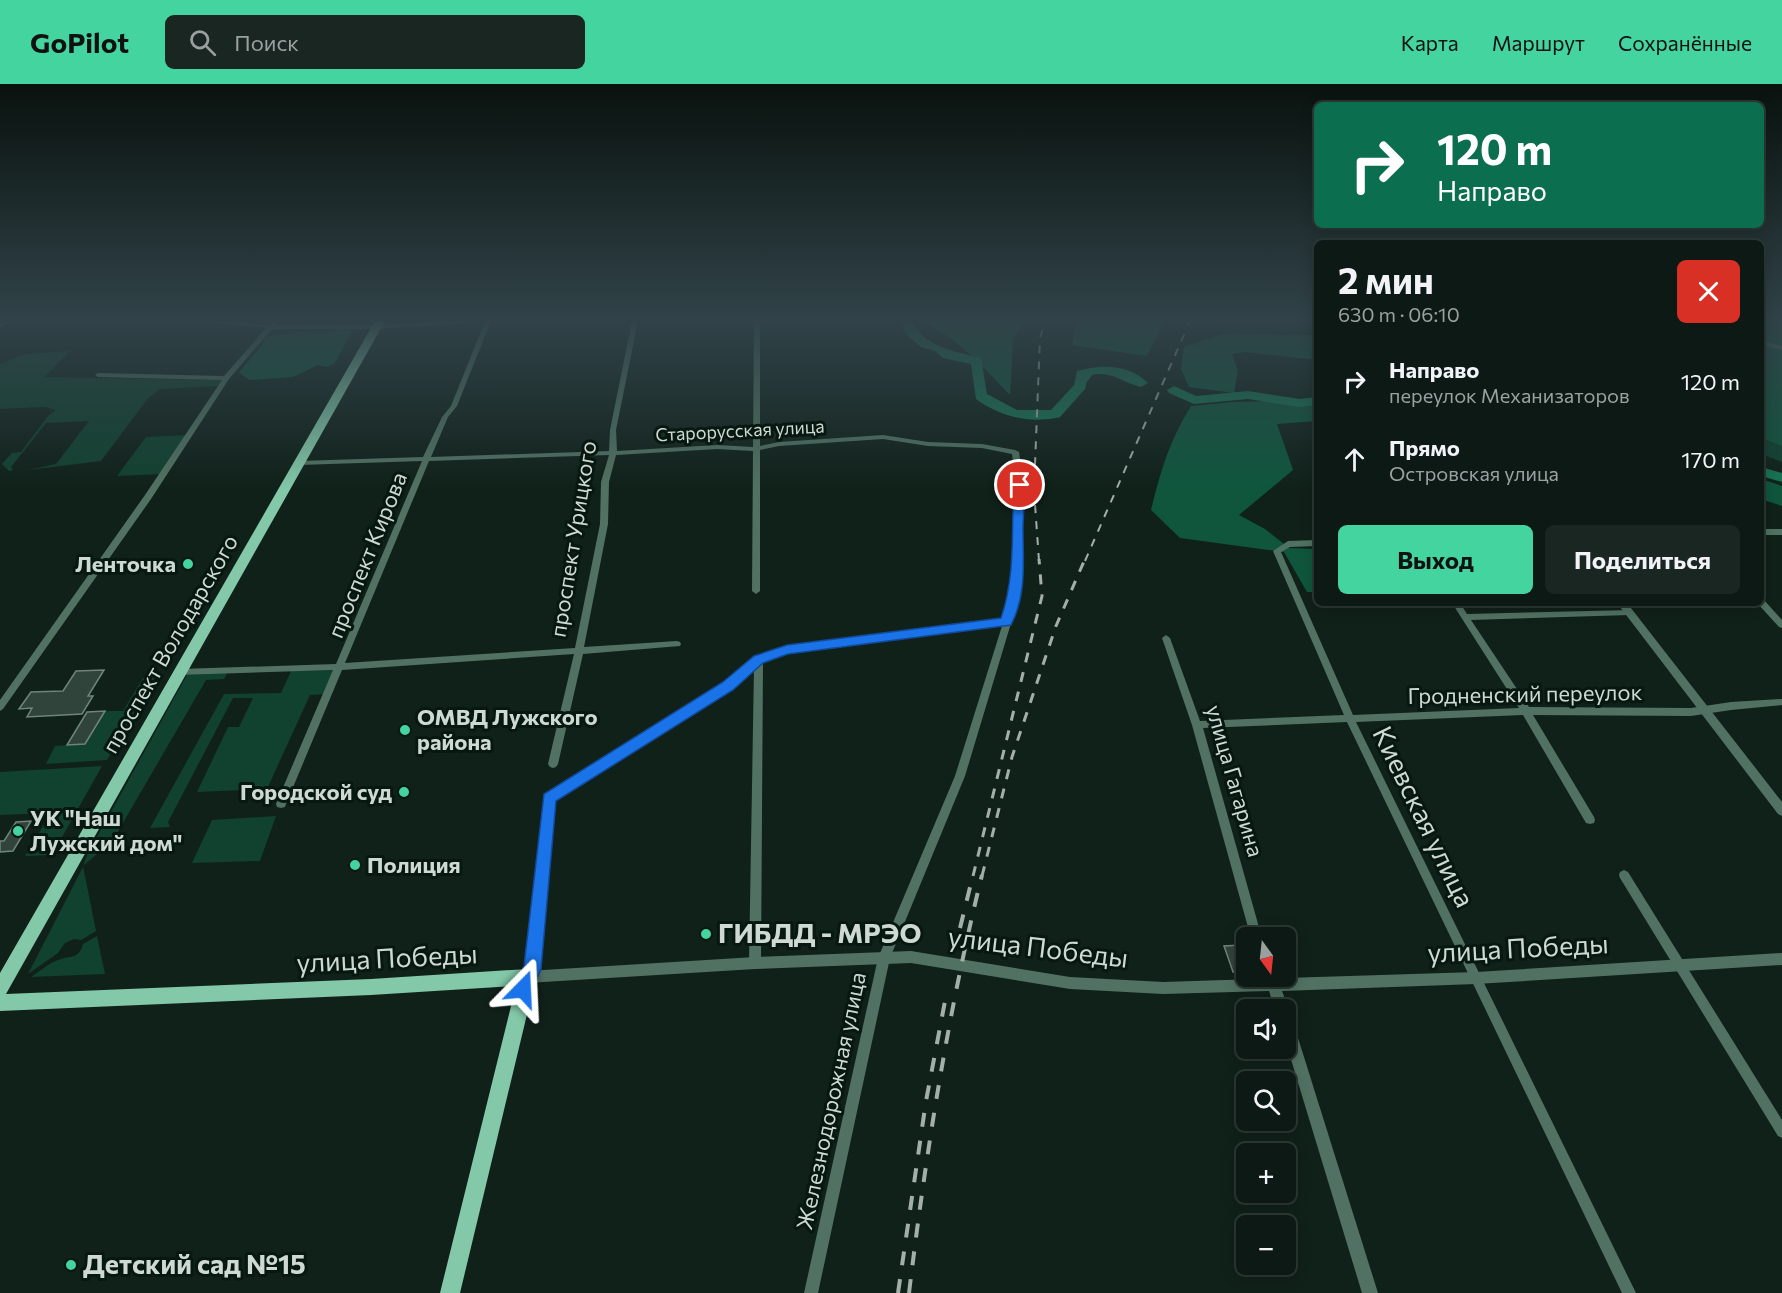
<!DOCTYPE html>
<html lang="ru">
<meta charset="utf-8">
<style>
:root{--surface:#0c1914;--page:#1a2622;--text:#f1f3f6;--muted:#9aa0a0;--line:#2c3834;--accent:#44d49f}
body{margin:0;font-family:Commissioner,sans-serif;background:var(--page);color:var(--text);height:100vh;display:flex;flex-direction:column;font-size:22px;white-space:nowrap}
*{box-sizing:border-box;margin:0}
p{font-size:20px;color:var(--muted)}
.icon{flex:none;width:33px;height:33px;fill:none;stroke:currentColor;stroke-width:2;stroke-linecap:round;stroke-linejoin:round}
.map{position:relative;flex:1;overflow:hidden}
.details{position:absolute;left:1314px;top:156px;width:450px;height:366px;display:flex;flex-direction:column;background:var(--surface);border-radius:9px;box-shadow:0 3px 15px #0003,0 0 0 2px var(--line)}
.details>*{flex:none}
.top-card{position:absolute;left:1314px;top:18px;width:450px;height:126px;border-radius:9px;box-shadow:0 3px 15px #0003,0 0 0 2px var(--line);background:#0b6e4f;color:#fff;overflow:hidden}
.needle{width:39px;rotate:165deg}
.controls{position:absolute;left:1236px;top:843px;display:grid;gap:12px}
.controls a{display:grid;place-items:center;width:60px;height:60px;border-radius:9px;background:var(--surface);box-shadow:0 3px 15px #0003,0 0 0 2px var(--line);font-size:30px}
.pin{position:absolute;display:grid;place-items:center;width:51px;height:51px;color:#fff;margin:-26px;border:3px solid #fff;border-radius:50%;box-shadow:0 2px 6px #0007}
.me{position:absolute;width:66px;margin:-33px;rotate:21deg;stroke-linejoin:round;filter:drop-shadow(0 0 4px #0008)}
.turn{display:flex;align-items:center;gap:21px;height:126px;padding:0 24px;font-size:27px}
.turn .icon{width:78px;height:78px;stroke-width:2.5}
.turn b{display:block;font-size:42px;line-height:51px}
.round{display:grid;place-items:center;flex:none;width:63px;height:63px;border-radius:9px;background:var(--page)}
.head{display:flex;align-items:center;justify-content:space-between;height:102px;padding:0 24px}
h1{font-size:36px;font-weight:700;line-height:45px}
.action{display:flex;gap:12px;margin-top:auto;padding:12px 24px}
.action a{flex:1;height:69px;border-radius:9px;background:var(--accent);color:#111;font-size:24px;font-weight:700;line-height:69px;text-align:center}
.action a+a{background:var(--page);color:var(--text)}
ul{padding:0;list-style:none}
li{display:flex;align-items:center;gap:18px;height:78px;padding:0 24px}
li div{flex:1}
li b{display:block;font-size:22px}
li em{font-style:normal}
header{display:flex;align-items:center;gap:36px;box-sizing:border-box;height:84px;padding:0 30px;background:var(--accent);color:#111}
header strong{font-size:28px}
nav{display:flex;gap:33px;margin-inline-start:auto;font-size:21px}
.search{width:420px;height:54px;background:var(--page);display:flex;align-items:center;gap:15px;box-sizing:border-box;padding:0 21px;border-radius:9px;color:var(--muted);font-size:22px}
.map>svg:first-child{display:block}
.green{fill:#11412f}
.forest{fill:#0f563d}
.water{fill:#167554}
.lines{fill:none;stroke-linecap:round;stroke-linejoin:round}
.river{fill:#167554;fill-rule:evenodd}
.building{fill:#31443b;stroke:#6f847a;stroke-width:1.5}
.minor{fill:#517262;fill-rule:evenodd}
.tertiary{fill:#517262;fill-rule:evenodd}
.primary{fill:#83c8a9;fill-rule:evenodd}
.rail-far2{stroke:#a3afaa;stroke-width:2;stroke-dasharray:8 8;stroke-linecap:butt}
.rail-far1{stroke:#a3afaa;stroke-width:3;stroke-dasharray:10 10;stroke-linecap:butt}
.rail{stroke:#a3afaa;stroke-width:4;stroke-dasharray:14 14;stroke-linecap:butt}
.route{fill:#1a73e8;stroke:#114b97;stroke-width:1.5}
.poi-dot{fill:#44d49f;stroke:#071811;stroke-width:2}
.labels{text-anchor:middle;stroke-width:6;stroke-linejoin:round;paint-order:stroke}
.far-street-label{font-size:18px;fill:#ced9d4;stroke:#071811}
.street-label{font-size:22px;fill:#ced9d4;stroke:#071811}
.poi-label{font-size:22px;font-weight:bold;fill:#ced9d4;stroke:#071811;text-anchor:start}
.near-street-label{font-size:27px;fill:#ced9d4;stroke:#071811}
.near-poi-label{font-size:27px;font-weight:bold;fill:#ced9d4;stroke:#071811;text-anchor:start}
</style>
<header>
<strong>GoPilot</strong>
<div class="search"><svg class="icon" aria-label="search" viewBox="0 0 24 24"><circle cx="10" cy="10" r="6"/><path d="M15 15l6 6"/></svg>Поиск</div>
<nav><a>Карта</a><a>Маршрут</a><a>Сохранённые</a></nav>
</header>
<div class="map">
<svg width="1782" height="1209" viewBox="0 0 1782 1209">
<rect width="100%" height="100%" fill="#10211a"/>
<!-- green -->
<g class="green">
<path d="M70 267 44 293 223 296 219 302 160 305 148 314 101 377 28 386 56 380 89 337 46 339 11 383 13 386 9 387 2 380 12 369 21 368 48 332 56 326 45 323 0 325V280L25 270Z"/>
<path d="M189 351 162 390 117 392 146 353Z"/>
<path d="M1761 354 1782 362V378L1761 370Z"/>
<path d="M339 586 329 610 310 611 267 705 197 708 228 643H239L253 614H233L168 738 170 743 150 744 224 610 281 609 291 587Z"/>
<path d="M227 589 224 595 206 596 113 756 83 782 96 847 81 856 74 855 65 859 58 869 28 890 83 783 87 771 187 591Z"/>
<path d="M155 593 107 676 46 680 55 662 85 660 105 627H123L143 594Z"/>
<path d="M102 682 52 771 25 772 51 729 0 731V688Z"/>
<path d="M276 732 260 777 192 779 212 736Z"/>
<path d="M97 852 105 890 31 893C39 888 51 877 61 875 71 872 80 874 83 860Z"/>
</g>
<!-- forest -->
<g class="forest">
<path d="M922 237H1024L1013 257 1010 311C983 283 958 254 922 237Z"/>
<path d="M1077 237H1165L1147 272 1072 261Z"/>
<path d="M1761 237H1782V362L1761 354Z"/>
<path d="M339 245 353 246 334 280 327 283 318 281 293 293 249 296 239 288 263 260 265 253 303 248 322 250Z"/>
<path d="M1222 250 1317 251V276L1245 268 1232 270 1238 287 1234 309 1189 303 1181 285 1184 263Z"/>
<path d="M1317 316V337L1277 340 1293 386 1239 431 1265 445 1289 464 1317 465V508H1307L1284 468 1180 454 1151 426C1161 386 1169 358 1191 322L1233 318Z"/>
<path d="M1761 395 1782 402V422L1761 415Z"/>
</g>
<!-- water -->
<path class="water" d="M1099 283 1113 286 1141 299 1108 290H1093L1059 334 1055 330 1080 302 1082 290Z"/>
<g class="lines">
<!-- river -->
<g class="river">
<path d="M899 237H911C924 263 956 268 981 274L987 310 1017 326H1051L1074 301 1077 287C1101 280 1129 280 1148 299L1141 303C1121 298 1110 285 1088 292L1085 305 1060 333C1030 340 1001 333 976 315L971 280 943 274 935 267 921 263 909 253Z"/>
<path d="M1174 302 1196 312 1248 307 1300 315 1317 313V321L1300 323 1248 315 1194 320 1169 309 1167 306Z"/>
<path d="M1761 383 1782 389V398L1761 392Z"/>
</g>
</g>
<!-- building -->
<g class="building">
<path d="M104 586 88 612H93L82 630 27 633 32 624 19 625 31 608 63 607 76 587Z"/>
<path d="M105 627 85 660 67 661 87 628Z"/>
<path d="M31 737 13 767 0 768V757H4L16 738Z"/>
<path d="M1242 861 1246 874V887L1233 888 1224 862Z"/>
</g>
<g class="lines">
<!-- minor -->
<g class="minor">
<path d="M5 237H14L0 243V239Z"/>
<path d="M213 237H233L269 241 273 237H279L276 241H377L440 237H469L466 239 377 245H272L229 295 151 415 3 625 0 627V616L145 411 222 296 98 293 95 291 98 289 224 292 266 244 216 239Z"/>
<path d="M485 237H491L457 322 448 333 431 373 609 367 610 346 632 237H638L616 346 617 367 717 361 753 363 754 237H760V362L779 358 883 351 928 358 982 360 1015 366 1019 368 1024 401 1021 442 1022 490 1018 516 965 692 890 874 818 1209H804L878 874 955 692 1002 542 787 569 763 577 761 879 759 883 755 884 751 883 749 879 754 584 731 604 554 716 539 885 531 897 527 898 523 897 521 893 528 883 544 714 546 711 725 600 756 573 787 563 1004 535 1010 516 1014 490 1013 442 1016 401 1012 370 982 364 928 362 883 355 779 362 760 366V507L756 510 752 507 753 367 717 365 616 371 609 398 608 440 584 563 677 557 680 558 681 560 680 562 583 570 558 680 556 683 553 684 550 683 548 680 574 570 342 586 286 720 285 723 281 724 277 723 276 720 333 586 180 591 176 588 180 585 336 580 422 377 299 381 295 379 299 377 423 373 442 333 451 322ZM609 371 601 398 600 440 575 564 345 579 429 377Z"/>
<path d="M1761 257 1782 262V266L1761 261Z"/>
<rect x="1761" y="445" width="21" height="6"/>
<path d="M1317 456V462L1290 463 1281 468 1353 631 1519 624 1452 519H1460L1467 530 1632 526 1633 528 1629 531 1471 536 1529 623 1691 624 1731 618 1782 615V621L1731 626 1691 632 1533 631 1594 733 1595 736 1594 739 1590 740 1586 739 1523 631 1356 638 1636 1209H1622L1347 638 1203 644 1262 854H1251L1192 641 1162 554 1166 551 1170 554 1200 637 1344 631 1273 467 1288 457Z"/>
<path d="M1761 515 1764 516 1782 536V544L1779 543 1758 520 1757 519H1761Z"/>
<path d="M1624 786 1628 788 1782 1036V1054L1778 1052 1620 794 1619 791 1620 788Z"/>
</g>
<!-- tertiary -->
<g class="tertiary">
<path d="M1617 519H1627L1782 718V732L1778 730Z"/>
<path d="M911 867 1070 893 1163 898 1476 888 1782 869V881L1476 900 1282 907 1289 926 1286 931V926H1275L1269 907 1163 910 1070 905 911 879 755 885 527 899 522 897 520 893 522 889 527 887 755 873Z"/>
<path d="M1286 931 1291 933 1293 938 1378 1209H1362L1286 959Z"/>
</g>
<!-- primary -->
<path class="primary" d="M375 237H385L6 910 371 895 527 885 533 887 536 893 460 1209H440L516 902 371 911 0 927V889Z"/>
<!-- rail-far2 -->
<g class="rail-far2">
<path d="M1039 477 1034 406 1040 254 1045 237"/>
<path d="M1085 477 1190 237"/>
</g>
<!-- rail-far1 -->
<g class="rail-far1">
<path d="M973 792 1042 512 1039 475"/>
<path d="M982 792 1012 673 1056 542 1085 475"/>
</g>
<!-- rail -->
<g class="rail">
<path d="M960 844 973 791"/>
<path d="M898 1209 926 1017 945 917"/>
<path d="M909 1209C926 1069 948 928 982 791"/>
</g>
</g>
<!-- sky -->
<linearGradient id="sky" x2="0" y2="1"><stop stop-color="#09120e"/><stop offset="0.58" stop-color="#314349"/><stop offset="1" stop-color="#314349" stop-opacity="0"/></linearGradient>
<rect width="1782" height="406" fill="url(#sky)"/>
<!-- route -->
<path class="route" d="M1020 398 1026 401C1025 415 1023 430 1023 444 1023 477 1027 510 1011 541L788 570 763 579 733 606 556 717 541 885 529 911 523 914 517 911 514 905 524 882 544 710 723 598 754 572 787 561 1001 534C1016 491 1011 446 1014 401Z"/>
<!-- markers -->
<g class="poi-dot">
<circle cx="188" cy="480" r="6"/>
<circle cx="405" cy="646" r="6"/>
<circle cx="404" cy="708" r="6"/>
<circle cx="18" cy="747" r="6"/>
<circle cx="355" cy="781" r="6"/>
<circle cx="706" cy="850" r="6"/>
<circle cx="71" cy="1181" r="6"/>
</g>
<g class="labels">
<!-- far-street labels -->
<g class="far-street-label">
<text transform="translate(740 347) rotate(-3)" y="6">Старорусская улица</text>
</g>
<!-- street labels -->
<g class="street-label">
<text transform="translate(573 455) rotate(-81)" y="8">проспект Урицкого</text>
<text transform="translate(367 471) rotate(-68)" y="8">проспект Кирова</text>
<text transform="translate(170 560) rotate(-60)" y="8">проспект Володарского</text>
<text transform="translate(1525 610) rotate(-1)" y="8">Гродненский переулок</text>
<text transform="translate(1235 697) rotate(74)" y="8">улица Гагарина</text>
<text transform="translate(831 1017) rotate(-78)" y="8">Железнодорожная улица</text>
</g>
<!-- poi labels -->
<g class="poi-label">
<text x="176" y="488" text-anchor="end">Ленточка</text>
<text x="417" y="641">ОМВД Лужского<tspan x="417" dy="25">района</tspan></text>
<text x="392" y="716" text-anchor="end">Городской суд</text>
<text x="30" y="742">УК "Наш<tspan x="30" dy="25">Лужский дом"</tspan></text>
<text x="367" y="789">Полиция</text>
</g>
<!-- near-street labels -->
<g class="near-street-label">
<text transform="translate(1423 733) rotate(64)" y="9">Киевская улица</text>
<text transform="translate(1038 864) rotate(7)" y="9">улица Победы</text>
<text transform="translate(1518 865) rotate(-3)" y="9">улица Победы</text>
<text transform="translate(387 875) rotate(-3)" y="9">улица Победы</text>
</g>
<!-- near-poi labels -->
<g class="near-poi-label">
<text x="718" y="859">ГИБДД - МРЭО</text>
<text x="83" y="1190">Детский сад №15</text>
</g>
</g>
</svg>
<div class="controls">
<a><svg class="needle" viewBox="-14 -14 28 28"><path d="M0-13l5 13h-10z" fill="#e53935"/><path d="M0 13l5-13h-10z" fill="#9aa0a0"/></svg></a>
<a><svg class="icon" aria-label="sound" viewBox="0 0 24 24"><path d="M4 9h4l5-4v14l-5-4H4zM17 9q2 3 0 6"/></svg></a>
<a><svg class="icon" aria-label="search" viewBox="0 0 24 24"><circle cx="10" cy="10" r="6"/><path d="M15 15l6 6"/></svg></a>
<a>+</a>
<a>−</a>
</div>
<div class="pin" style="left:1020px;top:401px;background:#d93025"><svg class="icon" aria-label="arrive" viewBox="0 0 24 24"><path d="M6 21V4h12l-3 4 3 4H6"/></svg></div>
<svg class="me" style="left:523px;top:905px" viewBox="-20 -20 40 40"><path d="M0-17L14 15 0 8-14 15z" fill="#1a73e8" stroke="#fff" stroke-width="4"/></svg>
<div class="top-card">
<div class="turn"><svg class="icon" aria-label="right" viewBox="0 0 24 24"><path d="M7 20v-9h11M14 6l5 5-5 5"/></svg><div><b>120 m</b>Направо</div></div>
</div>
<section class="details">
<div class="head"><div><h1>2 мин</h1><p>630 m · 06:10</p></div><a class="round" style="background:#d93025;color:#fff"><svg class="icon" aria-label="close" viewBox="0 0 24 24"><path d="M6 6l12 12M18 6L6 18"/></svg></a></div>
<ul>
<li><svg class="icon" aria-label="right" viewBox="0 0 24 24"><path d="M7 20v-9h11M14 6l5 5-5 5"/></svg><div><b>Направо</b><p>переулок Механизаторов</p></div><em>120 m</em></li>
<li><svg class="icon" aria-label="ahead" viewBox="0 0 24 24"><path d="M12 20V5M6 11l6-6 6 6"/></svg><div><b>Прямо</b><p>Островская улица</p></div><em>170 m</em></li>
</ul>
<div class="action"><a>Выход</a><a>Поделиться</a></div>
</section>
</div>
